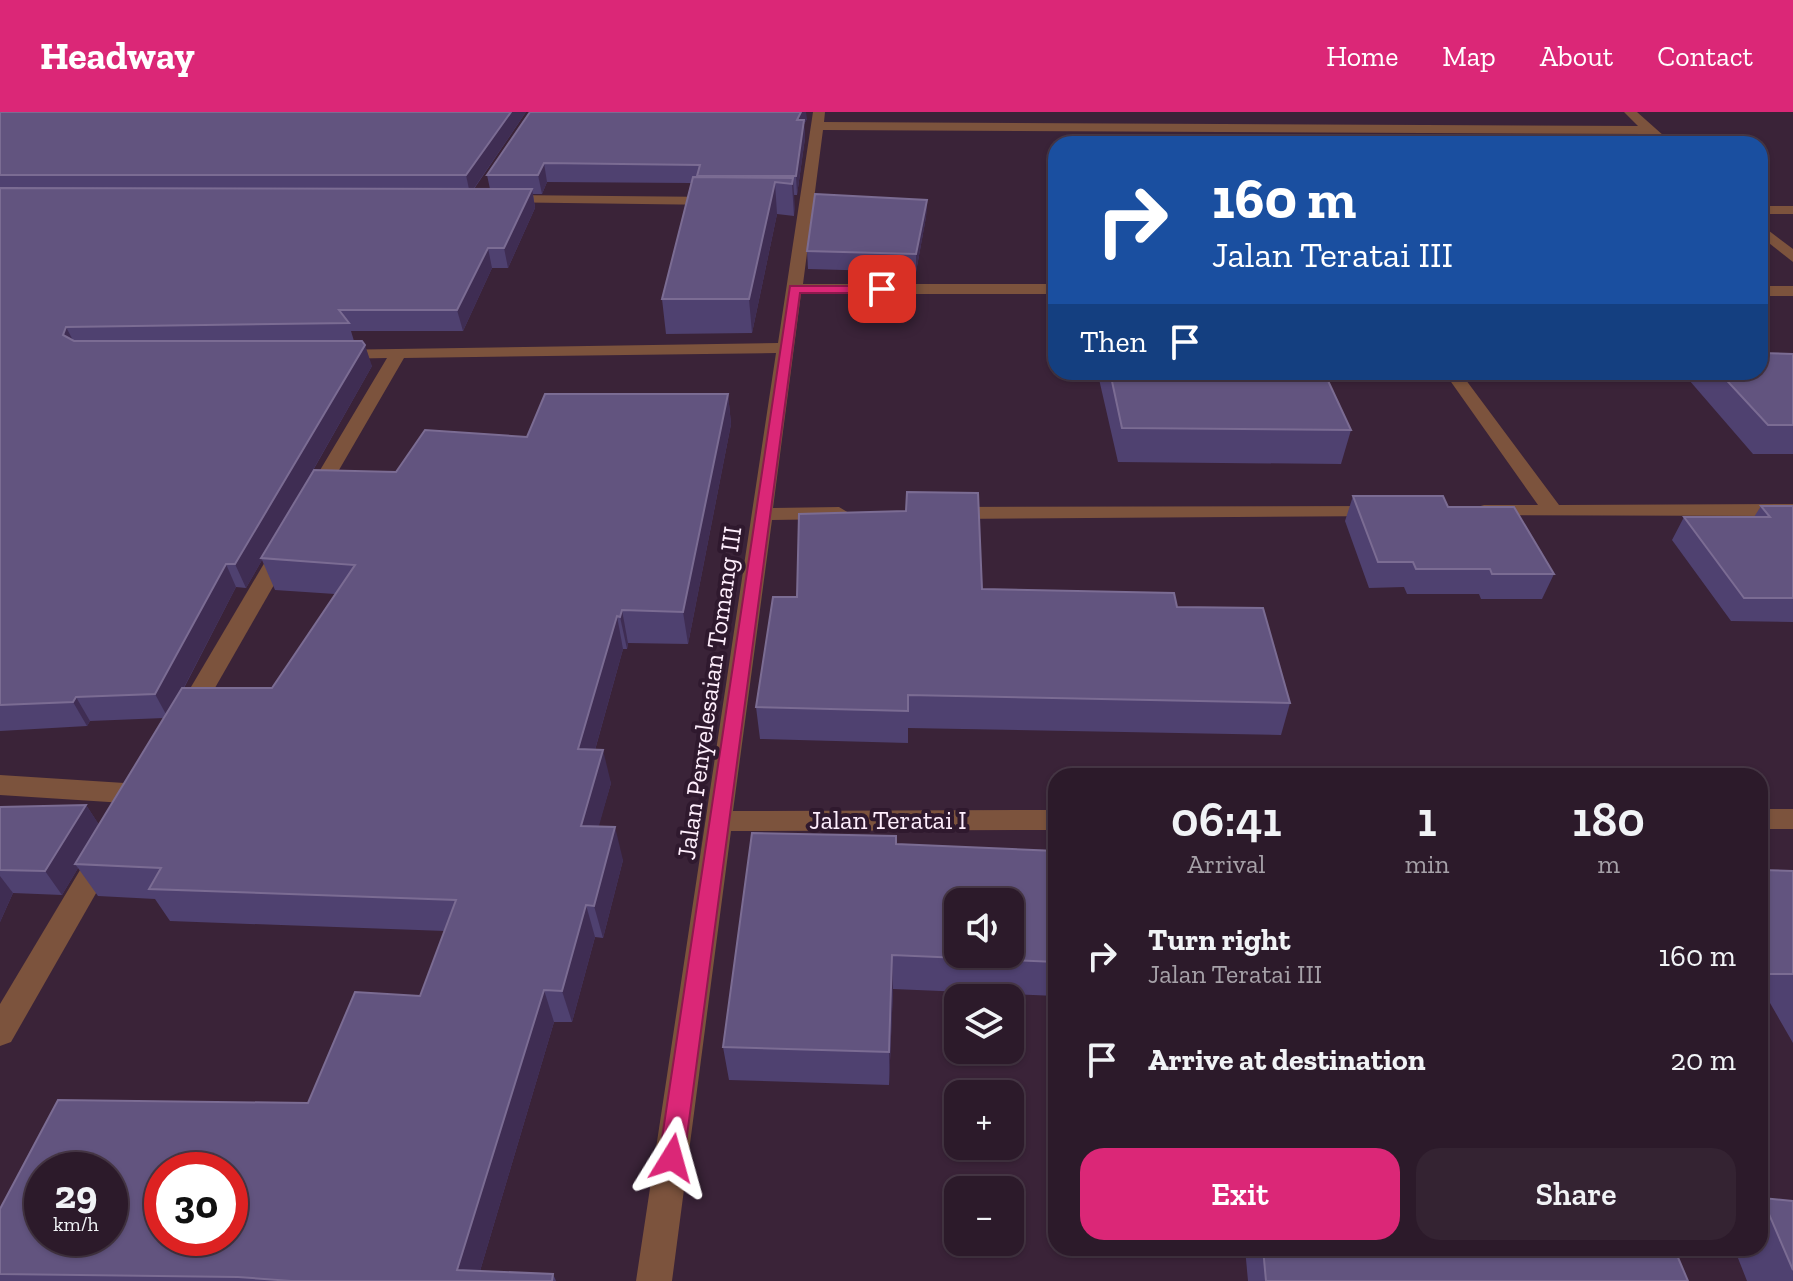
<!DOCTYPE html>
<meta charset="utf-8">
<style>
:root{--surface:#2c1a2a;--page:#342332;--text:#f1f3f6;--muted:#a6a1a8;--line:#483847;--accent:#db2777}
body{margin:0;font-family:"Zilla Slab",serif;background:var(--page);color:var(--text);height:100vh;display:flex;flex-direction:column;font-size:30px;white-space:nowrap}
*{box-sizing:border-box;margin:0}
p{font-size:26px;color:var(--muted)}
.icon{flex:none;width:44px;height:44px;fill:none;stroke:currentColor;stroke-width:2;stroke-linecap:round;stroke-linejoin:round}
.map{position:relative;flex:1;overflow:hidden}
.drawer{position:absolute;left:1048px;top:656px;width:720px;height:488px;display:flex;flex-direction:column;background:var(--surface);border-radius:24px;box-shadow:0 2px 6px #0004,0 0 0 2px var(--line)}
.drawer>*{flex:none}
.top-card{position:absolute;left:1048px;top:24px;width:720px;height:244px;border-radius:24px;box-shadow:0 2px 6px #0004,0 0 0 2px var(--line);background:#1a4fa0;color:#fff;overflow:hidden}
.controls{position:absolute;left:944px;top:776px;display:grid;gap:16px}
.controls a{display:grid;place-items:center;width:80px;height:80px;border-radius:16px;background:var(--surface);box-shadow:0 2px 6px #0004,0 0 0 2px var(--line);font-size:40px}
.speed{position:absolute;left:24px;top:1040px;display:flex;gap:16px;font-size:40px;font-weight:700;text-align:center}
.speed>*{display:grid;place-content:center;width:104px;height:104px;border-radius:50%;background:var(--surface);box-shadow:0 2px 6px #0004,0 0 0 2px var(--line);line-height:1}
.speed small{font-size:20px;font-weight:400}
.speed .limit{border:12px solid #d22;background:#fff;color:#111}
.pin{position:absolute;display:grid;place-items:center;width:68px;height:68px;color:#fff;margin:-34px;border-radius:16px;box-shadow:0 4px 12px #0006}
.me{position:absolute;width:88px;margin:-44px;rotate:8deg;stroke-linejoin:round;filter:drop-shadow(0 0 6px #0008)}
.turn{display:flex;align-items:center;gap:28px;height:168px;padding:0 32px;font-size:36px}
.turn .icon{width:104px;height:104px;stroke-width:2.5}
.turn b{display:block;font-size:56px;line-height:68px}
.then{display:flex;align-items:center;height:76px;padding:0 32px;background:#0003;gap:16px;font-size:30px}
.eta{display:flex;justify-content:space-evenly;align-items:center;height:136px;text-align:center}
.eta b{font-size:48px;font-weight:600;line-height:56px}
.primary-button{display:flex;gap:16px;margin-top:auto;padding:16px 32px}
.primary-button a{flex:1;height:92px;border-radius:24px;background:var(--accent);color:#fff;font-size:32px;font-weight:600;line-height:92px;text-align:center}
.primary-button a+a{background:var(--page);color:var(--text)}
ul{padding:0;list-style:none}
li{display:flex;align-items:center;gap:24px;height:104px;padding:0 32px}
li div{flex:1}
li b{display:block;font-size:30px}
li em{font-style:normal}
header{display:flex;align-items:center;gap:48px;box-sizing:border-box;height:112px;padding:0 40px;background:var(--accent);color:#fff}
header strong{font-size:38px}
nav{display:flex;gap:44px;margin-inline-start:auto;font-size:28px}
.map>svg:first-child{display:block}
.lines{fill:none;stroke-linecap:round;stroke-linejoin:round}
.minor{fill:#7c533d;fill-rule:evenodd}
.wall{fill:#4f4170;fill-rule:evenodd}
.shaded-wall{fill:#3f2d53}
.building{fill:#62547f;stroke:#7b6c93;stroke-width:2;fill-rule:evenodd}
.route{fill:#db2777;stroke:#8e194d;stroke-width:2}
.labels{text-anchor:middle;stroke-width:8;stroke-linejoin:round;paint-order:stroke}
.street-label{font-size:26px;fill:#ffeffd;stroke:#2f192e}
</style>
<header>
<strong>Headway</strong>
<nav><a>Home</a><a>Map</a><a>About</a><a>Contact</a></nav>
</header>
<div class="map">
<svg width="1793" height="1169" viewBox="0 0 1793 1169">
<rect width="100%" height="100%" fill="#3a2338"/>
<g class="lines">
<!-- minor -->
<g class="minor">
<path d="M813 0H825L824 10 1638 14 1624 0H1637L1673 32H1658L1647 22 823 18 803 172H1056V182H801L773 396 839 395 849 401 839 407 772 408 733 699 1056 698V718L731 719 672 1169H636L776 241 404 246 321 389H307L304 385 387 246 336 247 330 246 327 242 330 238 778 231Z"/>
<path d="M502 83 718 85 725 89 718 93 497 90 495 87Z"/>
<rect x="1760" y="94" width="33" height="8"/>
<path d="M1760 112 1793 137V150L1760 124Z"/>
<rect x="1760" y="174" width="33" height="10"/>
<path d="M1444 260H1460L1559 393 1793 392V404L1477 403 1474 399 1477 395 1484 393H1538Z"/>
<path d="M1379 394 1389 400 1386 404 948 407 938 401 948 395Z"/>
<path d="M283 432 294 438 196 609 187 612 178 609 175 603 178 597 272 438Z"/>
<path d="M0 663 140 672 149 675 153 682 149 689 140 692 0 683Z"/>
<rect x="1760" y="697" width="33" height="20"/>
<path d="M105 730 115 733 119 741 11 930 0 934V892L95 733Z"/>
</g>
</g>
<!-- wall -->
<g class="wall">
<path d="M0 0H526L474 77H490L487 63 530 0 807 7 804 12 805 26 797 83H794V104L777 102 752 221 666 222 662 187 691 71 547 70 542 82H533L535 96 508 156H492L463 219H351L354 229 372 254 298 385 527 325 728 282 731 312 688 532 628 531 627 537H623L595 638 611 671 598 715 623 748 603 826 595 825 572 910H554L480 1159 553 1162 556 1169H0V1097L308 991 420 884 445 819 170 809 155 787 98 784 78 756 62 783 13 781 0 810V695L86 693 99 713 164 606 90 609 87 614 0 619ZM262 448 275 478 335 482 272 576H184L236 475 246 476Z"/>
<path d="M927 88 926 105 916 160 808 157 807 139Z"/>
<path d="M1793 242V342H1753L1689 268 1622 267 1618 262H1465L1463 260H1760Z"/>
<path d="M1100 260H1441L1440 261 1324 262 1351 318 1341 352 1118 350 1099 267Z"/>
<path d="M1353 384 1448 395 1554 462 1542 487H1481L1479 482H1407L1404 475 1369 476 1345 409Z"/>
<path d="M1761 394H1793V510L1731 509 1672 428 1684 405H1754Z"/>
<path d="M982 477 1177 495 1290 591 1281 623 908 616V631L760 627 756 595 797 485Z"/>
<path d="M1051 691H1056V884L893 877 889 973 729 968 723 935 896 732 1049 739 1046 726Z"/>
<path d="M1760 758 1793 759V931L1770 891H1760Z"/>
<path d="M1762 1086 1793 1089V1169H1747L1734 1136H1760V1088Z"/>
<path d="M1245 1136H1674L1688 1169H1248Z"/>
</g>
<!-- shaded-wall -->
<g class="shaded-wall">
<path d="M511 0H526L470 82 466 63Z"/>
<path d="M801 0H806L807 7 804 12 805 26 797 83 796 64 797 8Z"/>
<path d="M544 51 547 70 542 82 538 63Z"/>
<path d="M793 66 795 97 794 104 792 72Z"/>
<path d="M775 70 777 102 752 221 749 187Z"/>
<path d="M532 77 535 96 508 156 504 136Z"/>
<path d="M927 88 926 105 916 160V142Z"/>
<path d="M488 136 492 156 463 219 457 198Z"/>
<path d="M66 215 77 236 63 223Z"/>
<path d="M365 233 372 254 263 446H261L262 448 246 476 235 452Z"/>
<path d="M728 282 731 312 688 532 683 500Z"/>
<path d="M226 452 236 475 168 606 155 582Z"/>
<path d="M622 498 628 531 627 537 620 505Z"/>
<path d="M617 504 623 537 586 670 578 637Z"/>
<path d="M76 585 90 609 87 614 73 590Z"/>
<path d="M603 638 611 671 590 746 581 714Z"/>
<path d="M86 693 102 717 75 752 78 756 62 783 45 759Z"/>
<path d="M615 715 623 748 603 826 594 794Z"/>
<path d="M0 764 13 781 0 810Z"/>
<path d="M586 793 595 825 572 910 562 879Z"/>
<path d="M892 843 893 877 889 973V940Z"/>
<path d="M544 878 554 910 477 1169 457 1158Z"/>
</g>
<!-- building -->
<g class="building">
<path d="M0 0H511L466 63H0Z"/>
<path d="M530 0H801L797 8H804L796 64H697L700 53 544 51 538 63H487Z"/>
<path d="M693 65 793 66 792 72 775 70 749 187H662Z"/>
<path d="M0 76 532 77 504 136H488L457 198H339L349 211 66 215 63 223 74 229H362L365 233 235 452H226L155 582 76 585 73 590 0 593Z"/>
<path d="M815 82 927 88 916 142 807 139Z"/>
<path d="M1760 241 1793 242V313H1768L1719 260H1760Z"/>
<path d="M1110 260H1324L1351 318 1122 316Z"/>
<path d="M545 282H728L683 500 622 498 620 505 617 504 578 637 603 638 581 714 615 715 594 794 586 793 562 879 544 878 457 1158 553 1162 552 1169H291L238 1165 0 1162V1097L58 988 308 991 355 880 420 884 456 788 149 777 161 756 75 752 182 576H272L355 453 261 446 314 358 396 360 425 318 527 325ZM42 1058H110V1126H42ZM162 1058H230V1126H162Z"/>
<path d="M907 380 978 381 982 477 1174 481 1177 495 1263 496 1290 591 908 583V599L756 595 773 485H797L799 402 906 399Z"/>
<path d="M1353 384H1443L1448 395H1514L1554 462H1492L1490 457H1416L1413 450H1378Z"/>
<path d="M1761 394H1793V486H1744L1684 405H1770Z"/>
<path d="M1051 691H1056V716Z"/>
<path d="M86 693 45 759 0 758V695Z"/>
<path d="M752 721 896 724V732L1056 739V850L892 843 889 940 723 935ZM958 790H1010V842H958Z"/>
<path d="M1760 758 1793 759V862H1760Z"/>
<path d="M1762 1086 1793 1089V1158Z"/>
<path d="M1263 1136H1674L1688 1169H1266Z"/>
</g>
<!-- route -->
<path class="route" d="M790 174H882L888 177 882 181H800L684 1046 680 1055 672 1058 663 1055 659 1046Z"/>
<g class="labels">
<!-- street labels -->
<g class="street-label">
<text transform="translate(709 581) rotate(-82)" y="9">Jalan Penyelesaian Tomang III</text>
<text x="888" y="717">Jalan Teratai I</text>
</g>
</g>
</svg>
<div class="controls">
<a><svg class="icon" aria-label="sound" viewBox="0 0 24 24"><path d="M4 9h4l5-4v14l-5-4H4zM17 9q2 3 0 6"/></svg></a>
<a><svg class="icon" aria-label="layers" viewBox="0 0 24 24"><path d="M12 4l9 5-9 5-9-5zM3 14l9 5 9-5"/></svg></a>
<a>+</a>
<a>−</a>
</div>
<div class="speed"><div>29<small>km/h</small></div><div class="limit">30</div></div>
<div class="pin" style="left:882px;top:177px;background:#d93025"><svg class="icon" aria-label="arrive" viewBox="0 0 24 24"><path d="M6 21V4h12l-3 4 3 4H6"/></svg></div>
<svg class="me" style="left:672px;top:1046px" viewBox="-20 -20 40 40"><path d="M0-17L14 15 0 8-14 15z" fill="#db2777" stroke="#fff" stroke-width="4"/></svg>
<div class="top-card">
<div class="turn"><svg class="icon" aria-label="right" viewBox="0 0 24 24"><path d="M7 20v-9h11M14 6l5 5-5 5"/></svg><div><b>160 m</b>Jalan Teratai III</div></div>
<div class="then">Then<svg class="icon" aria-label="arrive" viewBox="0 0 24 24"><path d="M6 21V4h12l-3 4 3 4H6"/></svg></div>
</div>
<section class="drawer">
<div class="eta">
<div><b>06:41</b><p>Arrival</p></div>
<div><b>1</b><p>min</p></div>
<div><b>180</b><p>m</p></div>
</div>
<ul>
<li><svg class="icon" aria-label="right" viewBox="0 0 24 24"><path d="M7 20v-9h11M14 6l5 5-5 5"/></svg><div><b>Turn right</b><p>Jalan Teratai III</p></div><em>160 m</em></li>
<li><svg class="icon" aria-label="arrive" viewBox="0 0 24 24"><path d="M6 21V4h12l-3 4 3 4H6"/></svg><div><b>Arrive at destination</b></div><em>20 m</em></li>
</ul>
<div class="primary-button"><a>Exit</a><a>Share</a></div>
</section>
</div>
